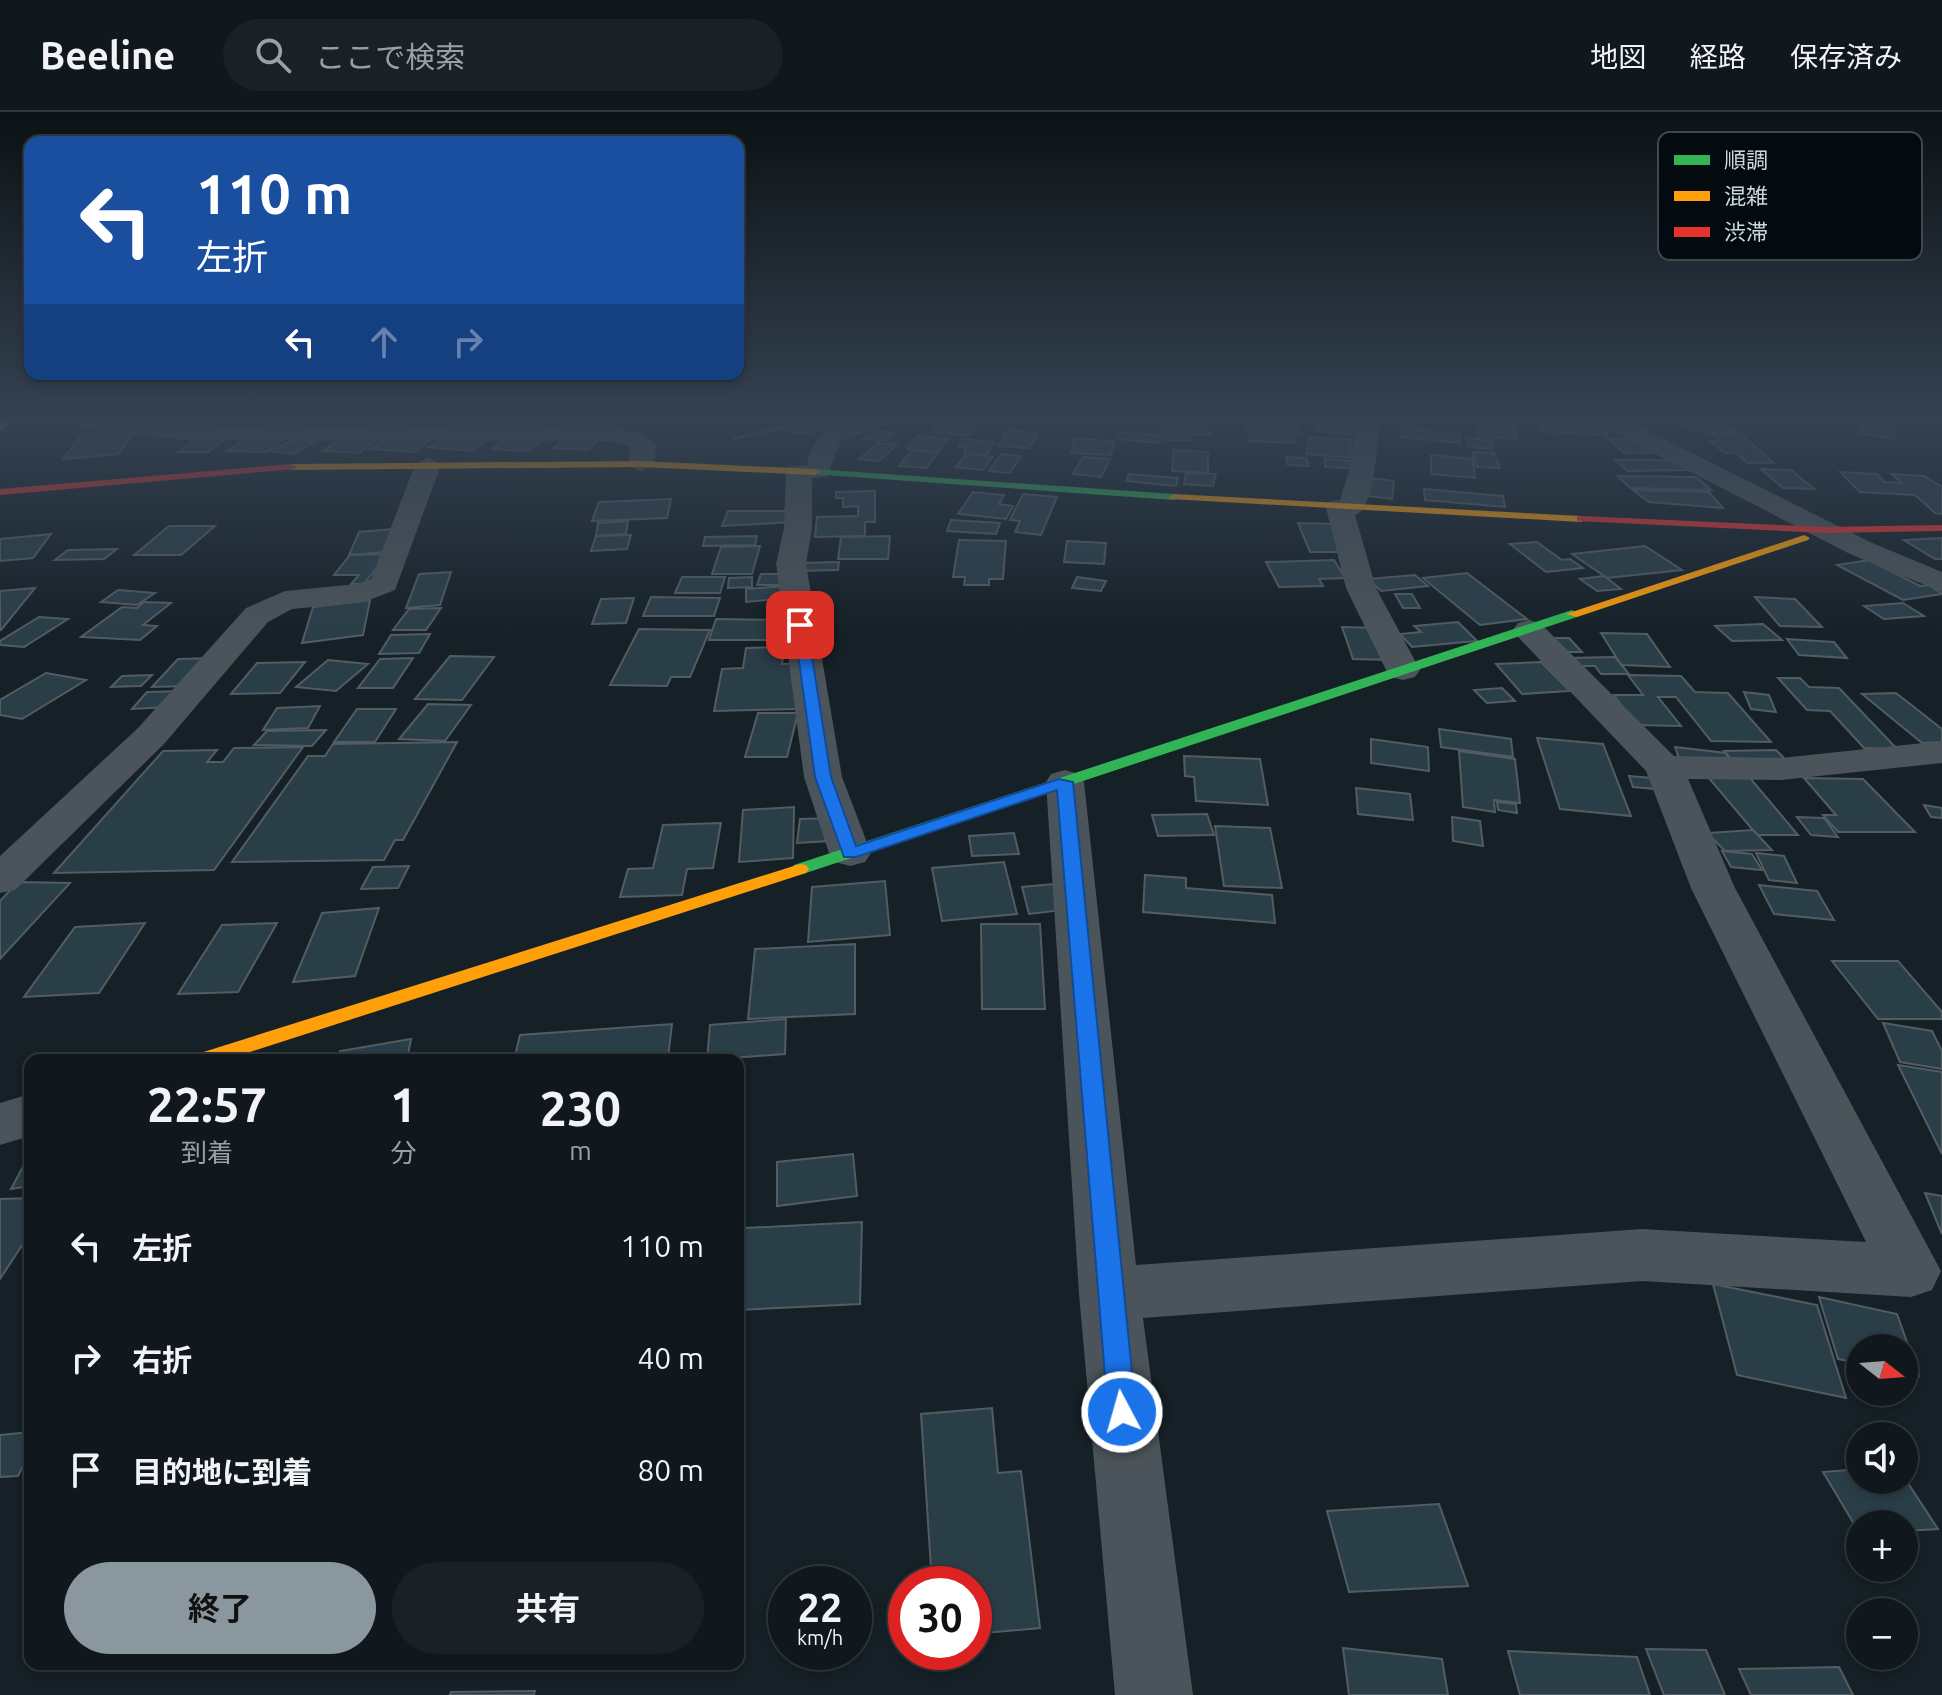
<!DOCTYPE html>
<html lang="ja">
<meta charset="utf-8">
<style>
:root{--surface:#10181d;--page:#192126;--text:#f1f3f6;--muted:#9ca0a4;--line:#30373b;--accent:#8b979f}
body{margin:0;font-family:Ubuntu,"Noto Sans JP",sans-serif;background:var(--page);color:var(--text);height:100vh;display:flex;flex-direction:column;font-size:30px;white-space:nowrap}
*{box-sizing:border-box;margin:0}
p{font-size:26px;color:var(--muted)}
.icon{flex:none;width:44px;height:44px;fill:none;stroke:currentColor;stroke-width:2;stroke-linecap:round;stroke-linejoin:round}
.map{position:relative;flex:1;overflow:hidden}
.sheet{position:absolute;left:24px;top:942px;width:720px;height:616px;display:flex;flex-direction:column;background:var(--surface);border-radius:16px;box-shadow:0 4px 12px #0003,0 0 0 2px var(--line)}
.sheet>*{flex:none}
.banner{position:absolute;left:24px;top:24px;width:720px;height:244px;border-radius:16px;box-shadow:0 4px 12px #0003,0 0 0 2px var(--line);background:#1a4fa0;color:#fff;overflow:hidden}
.needle{width:52px;rotate:107deg}
.tools{position:absolute;left:1846px;top:1222px;display:grid;gap:16px}
.tools a{display:grid;place-items:center;width:72px;height:72px;border-radius:50%;background:var(--surface);box-shadow:0 4px 12px #0003,0 0 0 2px var(--line);font-size:40px}
.speed{position:absolute;left:768px;top:1454px;display:flex;gap:16px;font-size:40px;font-weight:700;text-align:center}
.speed>*{display:grid;place-content:center;width:104px;height:104px;border-radius:50%;background:var(--surface);box-shadow:0 4px 12px #0003,0 0 0 2px var(--line);line-height:1}
.speed small{font-size:20px;font-weight:400}
.speed .limit{border:12px solid #d22;background:#fff;color:#111}
.pin{position:absolute;display:grid;place-items:center;width:68px;height:68px;color:#fff;margin:-34px;border-radius:16px;box-shadow:0 4px 12px #0006}
.me{position:absolute;width:88px;margin:-44px;rotate:354deg;stroke-linejoin:round;filter:drop-shadow(0 0 6px #0008)}
.turn{display:flex;align-items:center;gap:28px;height:168px;padding:0 40px;font-size:36px}
.turn .icon{width:104px;height:104px;stroke-width:2.5}
.turn b{display:block;font-size:56px;line-height:68px}
.lanes{display:flex;align-items:center;height:76px;padding:0 40px;background:#0003;justify-content:center;gap:40px;direction:ltr}
.lanes .off{opacity:.35}
.eta{display:flex;justify-content:space-evenly;align-items:center;height:136px;text-align:center}
.eta b{font-size:48px;font-weight:700;line-height:56px}
.button{display:flex;gap:16px;margin-top:auto;padding:16px 40px}
.button a{flex:1;height:92px;border-radius:48px;background:var(--accent);color:#111;font-size:32px;font-weight:700;line-height:92px;text-align:center}
.button a+a{background:var(--page);color:var(--text)}
ul{padding:0;list-style:none}
li{display:flex;align-items:center;gap:24px;height:112px;padding:0 40px}
li div{flex:1}
li b{display:block;font-size:30px}
li em{font-style:normal}
header{display:flex;align-items:center;gap:48px;box-sizing:border-box;height:112px;padding:0 40px;background:var(--surface);border-bottom:2px solid var(--line)}
header strong{font-size:38px}
nav{display:flex;gap:44px;margin-inline-start:auto;font-size:28px}
.search{width:560px;height:72px;background:var(--page);display:flex;align-items:center;gap:20px;box-sizing:border-box;padding:0 28px;border-radius:44px;color:var(--muted);font-size:30px}
.map>svg:first-child{display:block}
.lines{fill:none;stroke-linecap:round;stroke-linejoin:round}
.stream{fill:#2b6c90;fill-rule:evenodd}
.river{fill:#2b6c90;fill-rule:evenodd}
.building{fill:#2a3e48;stroke:#535c62;stroke-width:2}
.street{fill:#4b545a;fill-rule:evenodd}
.fast{fill:#30b455;fill-rule:evenodd}
.slow{fill:#ff9f0a;fill-rule:evenodd}
.jam{fill:#e5322d;fill-rule:evenodd}
.route{fill:#1a73e8;stroke:#114b97;stroke-width:2}
.key{fill:#040b10;stroke:#40484e;stroke-width:2}
.key-label{font-size:22px;fill:#cbd7df}
</style>
<header>
<strong>Beeline</strong>
<div class="search"><svg class="icon" aria-label="search" viewBox="0 0 24 24"><circle cx="10" cy="10" r="6"/><path d="M15 15l6 6"/></svg>ここで検索</div>
<nav><a>地図</a><a>経路</a><a>保存済み</a></nav>
</header>
<div class="map">
<svg width="1942" height="1583" viewBox="0 0 1942 1583">
<rect width="100%" height="100%" fill="#152027"/>
<g class="lines">
<!-- stream -->
<path class="stream" d="M801 309 804 311 803 312 735 328 732 326Z"/>
<!-- river -->
<path class="river" d="M785 304H862L856 313 801 323 786 320 780 311Z"/>
</g>
<!-- building -->
<g class="building">
<path d="M194 304H225L214 312 182 313Z"/>
<path d="M235 304H261L253 311H227Z"/>
<path d="M281 304H309L296 314 267 313Z"/>
<path d="M322 304H354L345 311H313Z"/>
<path d="M378 304H412L403 313H368Z"/>
<path d="M462 304H494L485 315H452Z"/>
<path d="M662 304H689L679 311 656 309Z"/>
<path d="M1155 304 1204 307 1211 323H1189L1191 328H1164Z"/>
<path d="M1320 304H1356L1353 323 1317 319Z"/>
<path d="M1536 304H1575L1581 322 1541 319Z"/>
<path d="M503 305 551 307 542 315 493 314Z"/>
<path d="M1477 305 1513 308 1516 327 1479 324Z"/>
<path d="M614 306 609 315 558 316 564 307Z"/>
<path d="M1245 310 1296 312 1299 321 1248 320Z"/>
<path d="M1680 310H1724L1736 320 1692 319Z"/>
<path d="M939 312 974 316 967 324 931 320Z"/>
<path d="M1861 312 1893 316 1895 327 1862 322Z"/>
<path d="M1584 315 1606 317 1608 324 1585 322Z"/>
<path d="M1402 316 1460 323V331L1401 325Z"/>
<path d="M136 317 118 342 63 347 83 322Z"/>
<path d="M1008 318 1038 321 1029 336 998 334Z"/>
<path d="M871 319 894 321 886 329 863 327Z"/>
<path d="M1121 320 1162 324 1159 331 1117 327Z"/>
<path d="M1249 322 1294 324V331L1249 329Z"/>
<path d="M1712 322H1741L1774 351H1747L1737 341H1724L1711 329H1720Z"/>
<path d="M345 324 381 325 359 341 322 339Z"/>
<path d="M447 324 489 327 472 339 429 335Z"/>
<path d="M568 324 601 326 588 338 554 336Z"/>
<path d="M917 324 948 327 938 340 907 337Z"/>
<path d="M389 325 431 327 414 340 371 337Z"/>
<path d="M508 325 544 327 528 339 492 337Z"/>
<path d="M1309 325 1351 328 1350 346 1306 342Z"/>
<path d="M197 326H227L208 340H177Z"/>
<path d="M245 326H284L267 340 227 339Z"/>
<path d="M1467 326 1492 328 1493 337 1468 334Z"/>
<path d="M964 327 995 330 987 343 964 341 967 335H959Z"/>
<path d="M1074 327 1114 329 1111 343 1071 341Z"/>
<path d="M1608 327H1643L1659 341H1624Z"/>
<path d="M293 328 315 330 293 342 270 339Z"/>
<path d="M878 331 897 333 879 349 859 347Z"/>
<path d="M912 338 938 341 926 356 899 354Z"/>
<path d="M1174 338 1208 340V361L1172 359Z"/>
<path d="M1472 340 1494 341 1500 356 1477 355Z"/>
<path d="M966 342 993 345 983 358 956 355Z"/>
<path d="M1001 342 1021 344 1010 361 989 359Z"/>
<path d="M1431 343 1473 347 1475 366 1431 362Z"/>
<path d="M1083 345 1110 347 1101 365 1073 362Z"/>
<path d="M1286 345 1306 346 1309 354 1288 353Z"/>
<path d="M1325 347 1349 349 1350 356 1325 355Z"/>
<path d="M1615 348H1676L1689 358 1628 359Z"/>
<path d="M1761 357 1791 358 1814 377 1783 376Z"/>
<path d="M1840 360 1877 362 1885 370 1902 371 1892 362 1924 364 1942 375V402L1935 401 1915 383 1860 380Z"/>
<path d="M1186 361 1216 362 1213 374 1184 372Z"/>
<path d="M1129 362 1178 366 1176 374 1126 369Z"/>
<path d="M1618 364 1696 365 1711 378 1630 376Z"/>
<path d="M1371 366 1394 369 1392 387 1367 384Z"/>
<path d="M1424 377 1503 384 1505 395 1425 388Z"/>
<path d="M1633 378 1709 380 1723 396 1649 390Z"/>
<path d="M875 379V410H865V424L815 425 817 405 858 404V394L843 395V386H836V380Z"/>
<path d="M973 380 1004 383 999 392 1013 394 1006 407 958 402Z"/>
<path d="M1023 382 1057 385 1041 423 1015 420 1020 409 1010 408Z"/>
<path d="M671 387 667 406 592 409 599 390Z"/>
<path d="M728 399H797L793 410 722 414Z"/>
<path d="M951 408 1000 411 996 422 947 419Z"/>
<path d="M628 409 626 422 596 424 598 411Z"/>
<path d="M1298 411 1336 412 1350 440H1310Z"/>
<path d="M169 414H215L181 443H134Z"/>
<path d="M394 417 385 440 349 443 359 420Z"/>
<path d="M51 422 33 446 0 449V427Z"/>
<path d="M631 423 627 437 591 439 596 424Z"/>
<path d="M757 424 755 433 703 434 705 425Z"/>
<path d="M890 424 888 447H838L841 425Z"/>
<path d="M1942 426V447H1935L1904 428Z"/>
<path d="M959 428 1006 429 1003 467H989V473H964L965 465H953Z"/>
<path d="M1067 429 1106 431 1104 452 1064 450Z"/>
<path d="M1537 430 1562 448 1570 447 1583 456 1546 460 1510 432Z"/>
<path d="M760 434 752 462H712L721 435Z"/>
<path d="M1645 434 1682 458 1607 466 1572 442Z"/>
<path d="M117 437 104 447 55 448 68 438Z"/>
<path d="M387 442 364 472H351L359 463H334L350 443Z"/>
<path d="M1334 448 1345 466 1319 467 1323 474 1279 475 1266 450Z"/>
<path d="M1869 448 1920 474 1929 473 1942 482 1903 488 1837 453Z"/>
<path d="M839 450 838 458 798 459 799 451Z"/>
<path d="M451 460 440 493 406 496 419 462Z"/>
<path d="M1467 461 1527 507 1480 513 1423 466Z"/>
<path d="M761 462H788L784 473H757Z"/>
<path d="M1415 463 1428 474 1381 479 1368 467Z"/>
<path d="M1604 464 1621 477 1597 479 1580 467Z"/>
<path d="M682 465H725L720 481H675Z"/>
<path d="M752 465V475L728 476 729 466Z"/>
<path d="M1077 465 1106 469 1101 479 1072 476Z"/>
<path d="M788 474 789 486 746 490V477Z"/>
<path d="M35 476 1 518H0V479Z"/>
<path d="M118 478 155 481 137 493 101 490Z"/>
<path d="M1395 482H1412L1420 496H1403Z"/>
<path d="M651 485 720 486 714 504H643Z"/>
<path d="M1755 485 1795 487 1822 515 1780 514Z"/>
<path d="M634 486 626 511 592 512 601 487Z"/>
<path d="M370 488 363 523 302 531 313 495Z"/>
<path d="M144 490 171 491 143 513 157 514 140 528 81 525 122 495 137 496Z"/>
<path d="M1903 491 1924 504 1884 507 1864 494Z"/>
<path d="M441 496 426 518H393L409 497Z"/>
<path d="M39 505 68 507 24 535 0 533V529Z"/>
<path d="M716 507 790 508 785 528H709Z"/>
<path d="M1458 510 1477 529 1412 535 1400 522 1421 520 1414 514Z"/>
<path d="M1763 512 1782 528 1732 529 1715 514Z"/>
<path d="M1342 515 1378 516 1390 548 1353 547Z"/>
<path d="M639 517 710 518 690 565H671L667 574 610 573Z"/>
<path d="M1601 521 1647 522 1670 555 1621 553Z"/>
<path d="M430 522 419 541 379 542 391 523Z"/>
<path d="M1546 526H1569L1582 540H1557Z"/>
<path d="M1787 527 1834 530 1847 546 1799 543Z"/>
<path d="M784 535 782 552 804 551 799 597 714 599 722 557 743 556 746 536Z"/>
<path d="M450 544 494 545 462 588 415 587Z"/>
<path d="M1615 545 1629 562H1601L1595 554H1575L1568 546Z"/>
<path d="M214 546 189 574 152 575 178 547Z"/>
<path d="M413 546 393 576H358L380 547Z"/>
<path d="M328 548 368 552 336 579 296 575Z"/>
<path d="M305 550 280 581 231 582 257 551Z"/>
<path d="M1541 550 1570 579 1522 582 1496 552Z"/>
<path d="M46 561 86 568 22 607 0 603V588Z"/>
<path d="M152 563 141 574 111 575 122 564Z"/>
<path d="M1628 563 1681 564 1695 580 1728 581 1771 630 1711 629 1676 585H1658L1681 614 1636 613 1614 583H1643Z"/>
<path d="M1778 566H1800L1809 575 1839 576 1897 637 1864 636 1830 599 1807 598Z"/>
<path d="M1502 576 1515 589 1487 591 1474 578Z"/>
<path d="M184 579 171 595 132 597 147 580Z"/>
<path d="M1744 580 1769 583 1776 600 1751 597Z"/>
<path d="M1896 581 1942 617V630L1922 631 1862 582Z"/>
<path d="M428 592 471 593 445 629 399 627Z"/>
<path d="M320 594 308 616 263 618 277 596Z"/>
<path d="M357 597H396L375 630H334Z"/>
<path d="M758 601H798L787 645H745Z"/>
<path d="M1439 617 1511 627 1513 645 1441 635Z"/>
<path d="M326 618 312 634 254 633 267 619Z"/>
<path d="M1537 626 1603 632 1631 704 1560 697Z"/>
<path d="M1371 627 1428 635 1429 659 1371 651Z"/>
<path d="M457 630 403 728H395L384 748 232 750 308 644H325L333 632Z"/>
<path d="M303 635 214 758 54 761 163 639 217 638 207 650H223L234 636Z"/>
<path d="M1675 635 1726 641 1732 656 1680 649Z"/>
<path d="M1776 638 1789 651 1736 652 1724 639Z"/>
<path d="M1459 639 1515 647 1520 691 1494 688 1495 700 1463 695Z"/>
<path d="M1184 644 1260 647 1268 693 1196 689 1194 665 1185 664Z"/>
<path d="M1629 664 1652 666 1656 677 1633 675Z"/>
<path d="M1708 665 1750 666 1798 723H1757Z"/>
<path d="M1804 666 1863 667 1915 720H1838L1823 703H1836Z"/>
<path d="M1356 676 1410 682 1413 708 1358 702Z"/>
<path d="M1497 690 1516 692 1517 701 1498 698Z"/>
<path d="M1924 693 1942 696V706L1931 705Z"/>
<path d="M794 695 793 746 739 750 743 698Z"/>
<path d="M1207 702 1214 723 1158 724 1152 703Z"/>
<path d="M1452 705 1480 709 1483 734 1453 729Z"/>
<path d="M1797 705 1824 706 1838 725 1811 723Z"/>
<path d="M832 706 830 729 797 731 800 707Z"/>
<path d="M721 711 713 756 687 757 682 783 620 785 628 757 653 756 663 713Z"/>
<path d="M1215 714 1270 716 1282 776 1224 774Z"/>
<path d="M1753 718 1772 738 1725 739 1707 721Z"/>
<path d="M1014 721 1019 742 972 744 969 724Z"/>
<path d="M1722 739 1752 742 1762 758 1731 755Z"/>
<path d="M1756 741 1784 744 1797 771 1769 768Z"/>
<path d="M1004 750 1017 802 942 809 932 756Z"/>
<path d="M409 754 398 776 361 777 373 755Z"/>
<path d="M1145 763 1186 766V776L1272 783 1275 811 1143 800Z"/>
<path d="M885 769 890 823 808 830 812 775Z"/>
<path d="M18 770 70 771 0 847V789Z"/>
<path d="M1054 772 1063 798 1029 802 1022 775Z"/>
<path d="M1759 773 1817 779 1834 808 1774 802Z"/>
<path d="M379 796 355 864 293 870 322 801Z"/>
<path d="M145 811 99 881 24 885 75 815Z"/>
<path d="M277 811 238 880 178 882 222 813Z"/>
<path d="M981 812H1040L1045 897H982Z"/>
<path d="M855 832V902L748 907 755 837Z"/>
<path d="M1832 849H1898L1942 900V907H1878Z"/>
<path d="M786 907 785 942 707 948 710 913Z"/>
<path d="M1883 911 1932 919 1942 939V957L1900 950Z"/>
<path d="M672 912 668 946 514 948 520 923Z"/>
<path d="M411 927 407 948H338L340 939Z"/>
<path d="M1898 953 1942 960V1042Z"/>
<path d="M853 1042 857 1084 777 1094V1050Z"/>
<path d="M27 1047H30V1074L11 1077Z"/>
<path d="M1925 1081 1942 1084V1122Z"/>
<path d="M30 1086V1121L0 1167V1087Z"/>
<path d="M862 1110 860 1192 738 1198 745 1116Z"/>
<path d="M1713 1172 1817 1193 1846 1286 1737 1263Z"/>
<path d="M1819 1185 1897 1202 1919 1264 1904 1261V1236H1860V1251L1838 1247Z"/>
<path d="M992 1296 998 1361 1021 1359 1040 1516 974 1522V1472H932L921 1302Z"/>
<path d="M30 1320V1340L18 1364 0 1365V1323Z"/>
<path d="M1860 1357V1368H1904V1365L1938 1417 1904 1419V1412H1860V1422L1823 1360Z"/>
<path d="M1439 1392 1468 1474 1349 1480 1327 1399Z"/>
<path d="M1343 1536 1442 1547 1448 1583H1349Z"/>
<path d="M1646 1537 1706 1538 1725 1583H1664Z"/>
<path d="M1508 1539 1637 1545 1650 1583H1520Z"/>
<path d="M1839 1555 1853 1583H1751L1739 1557Z"/>
<path d="M535 1579 534 1583H450L451 1580Z"/>
</g>
<g class="lines">
<!-- street -->
<g class="street">
<path d="M86 304 183 314 611 315 641 320 656 332 654 352 641 360 628 352 631 335 611 329 183 328 84 317 80 312Z"/>
<path d="M868 304H903L900 309 841 328 827 365 812 366V416L806 452 842 665 871 741 865 750 850 754 835 750 829 741 804 665 776 452 784 416 786 359 790 354 807 353C813 318 836 311 868 304Z"/>
<path d="M1357 304H1379C1378 325 1376 397 1355 403L1376 476 1420 558 1415 565 1403 568 1391 565 1386 558 1346 476 1326 396 1329 390 1340 388 1350 355Z"/>
<path d="M1589 304H1618L1870 430 1942 460V480L1850 442 1592 309Z"/>
<path d="M428 345 441 353 395 478 364 490 292 497 268 510 164 632 15 778 0 781V744L138 616 246 496 285 479 358 472 371 467 415 353Z"/>
<path d="M1529 508 1540 511 1674 644 1781 646 1942 629V651L1781 668 1688 667 1735 776 1941 1159 1932 1178 1911 1185 1642 1169 1143 1206 1193 1583H1115L1079 1182 1046 670 1051 662 1065 658 1079 662 1084 670 1136 1153 1642 1117 1866 1130 1691 776 1646 659 1518 525 1513 518 1518 511Z"/>
<path d="M30 982V1024L0 1033V991Z"/>
</g>
<!-- fast -->
<g class="fast">
<path d="M815 357 1174 382 1179 385 1174 388 811 362V358Z"/>
<path d="M1572 498 1578 502 1577 505 806 761 800 762 791 757 794 753Z"/>
</g>
<!-- slow -->
<g class="slow">
<path d="M9 304H19L0 320V312Z"/>
<path d="M641 349 815 357 820 360 815 363 641 355 291 358 286 355 291 352Z"/>
<path d="M1174 382 1581 404 1587 407 1581 410 1170 387 1169 385Z"/>
<path d="M1804 423 1810 426 1808 428 1577 505 1566 502Z"/>
<path d="M800 752 806 753 809 757 806 761 225 948H191L194 943Z"/>
</g>
<!-- jam -->
<g class="jam">
<path d="M291 352 296 355 295 357 0 383V377Z"/>
<path d="M1581 404 1825 415 1942 413V419L1825 421 1577 409V405Z"/>
</g>
</g>
<!-- sky -->
<linearGradient id="sky" x2="0" y2="1"><stop stop-color="#0c1215"/><stop offset="0.58" stop-color="#354252"/><stop offset="1" stop-color="#354252" stop-opacity="0"/></linearGradient>
<rect width="1942" height="526" fill="url(#sky)"/>
<!-- route -->
<path class="route" d="M800 509 807 513 831 665 856 734 1059 667 1073 670 1136 1300 1132 1309 1122 1313 1112 1309 1108 1300 1057 678 856 745H844L815 665 794 513Z"/>
<!-- legend -->
<rect x="1658" y="20" width="264" height="128" rx="12" class="key"/>
<rect x="1674" y="43" width="36" height="10" fill="#30b455"/>
<rect x="1674" y="79" width="36" height="10" fill="#ff9f0a"/>
<rect x="1674" y="115" width="36" height="10" fill="#e5322d"/>
<g class="key-label">
<text x="1724" y="56">順調</text>
<text x="1724" y="92">混雑</text>
<text x="1724" y="128">渋滞</text>
</g>
</svg>
<div class="tools">
<a><svg class="needle" viewBox="-14 -14 28 28"><path d="M0-13l5 13h-10z" fill="#e53935"/><path d="M0 13l5-13h-10z" fill="#9ca0a4"/></svg></a>
<a><svg class="icon" aria-label="sound" viewBox="0 0 24 24"><path d="M4 9h4l5-4v14l-5-4H4zM17 9q2 3 0 6"/></svg></a>
<a>+</a>
<a>−</a>
</div>
<div class="speed"><div>22<small>km/h</small></div><div class="limit">30</div></div>
<div class="pin" style="left:800px;top:513px;background:#d93025"><svg class="icon" aria-label="arrive" viewBox="0 0 24 24"><path d="M6 21V4h12l-3 4 3 4H6"/></svg></div>
<svg class="me" style="left:1122px;top:1300px" viewBox="-20 -20 40 40"><circle r="17" fill="#1a73e8" stroke="#fff" stroke-width="3"/><path d="M0-11L8 9 0 5-8 9z" fill="#fff"/></svg>
<div class="banner">
<div class="turn"><svg class="icon" aria-label="left" viewBox="0 0 24 24"><path d="M17 20v-9H6M10 6l-5 5 5 5"/></svg><div><b>110 m</b>左折</div></div>
<div class="lanes"><svg class="icon" aria-label="left" viewBox="0 0 24 24"><path d="M17 20v-9H6M10 6l-5 5 5 5"/></svg><svg class="icon off" aria-label="ahead" viewBox="0 0 24 24"><path d="M12 20V5M6 11l6-6 6 6"/></svg><svg class="icon off" aria-label="right" viewBox="0 0 24 24"><path d="M7 20v-9h11M14 6l5 5-5 5"/></svg></div>
</div>
<section class="sheet">
<div class="eta">
<div><b>22:57</b><p>到着</p></div>
<div><b>1</b><p>分</p></div>
<div><b>230</b><p>m</p></div>
</div>
<ul>
<li><svg class="icon" aria-label="left" viewBox="0 0 24 24"><path d="M17 20v-9H6M10 6l-5 5 5 5"/></svg><div><b>左折</b></div><em>110 m</em></li>
<li><svg class="icon" aria-label="right" viewBox="0 0 24 24"><path d="M7 20v-9h11M14 6l5 5-5 5"/></svg><div><b>右折</b></div><em>40 m</em></li>
<li><svg class="icon" aria-label="arrive" viewBox="0 0 24 24"><path d="M6 21V4h12l-3 4 3 4H6"/></svg><div><b>目的地に到着</b></div><em>80 m</em></li>
</ul>
<div class="button"><a>終了</a><a>共有</a></div>
</section>
</div>
